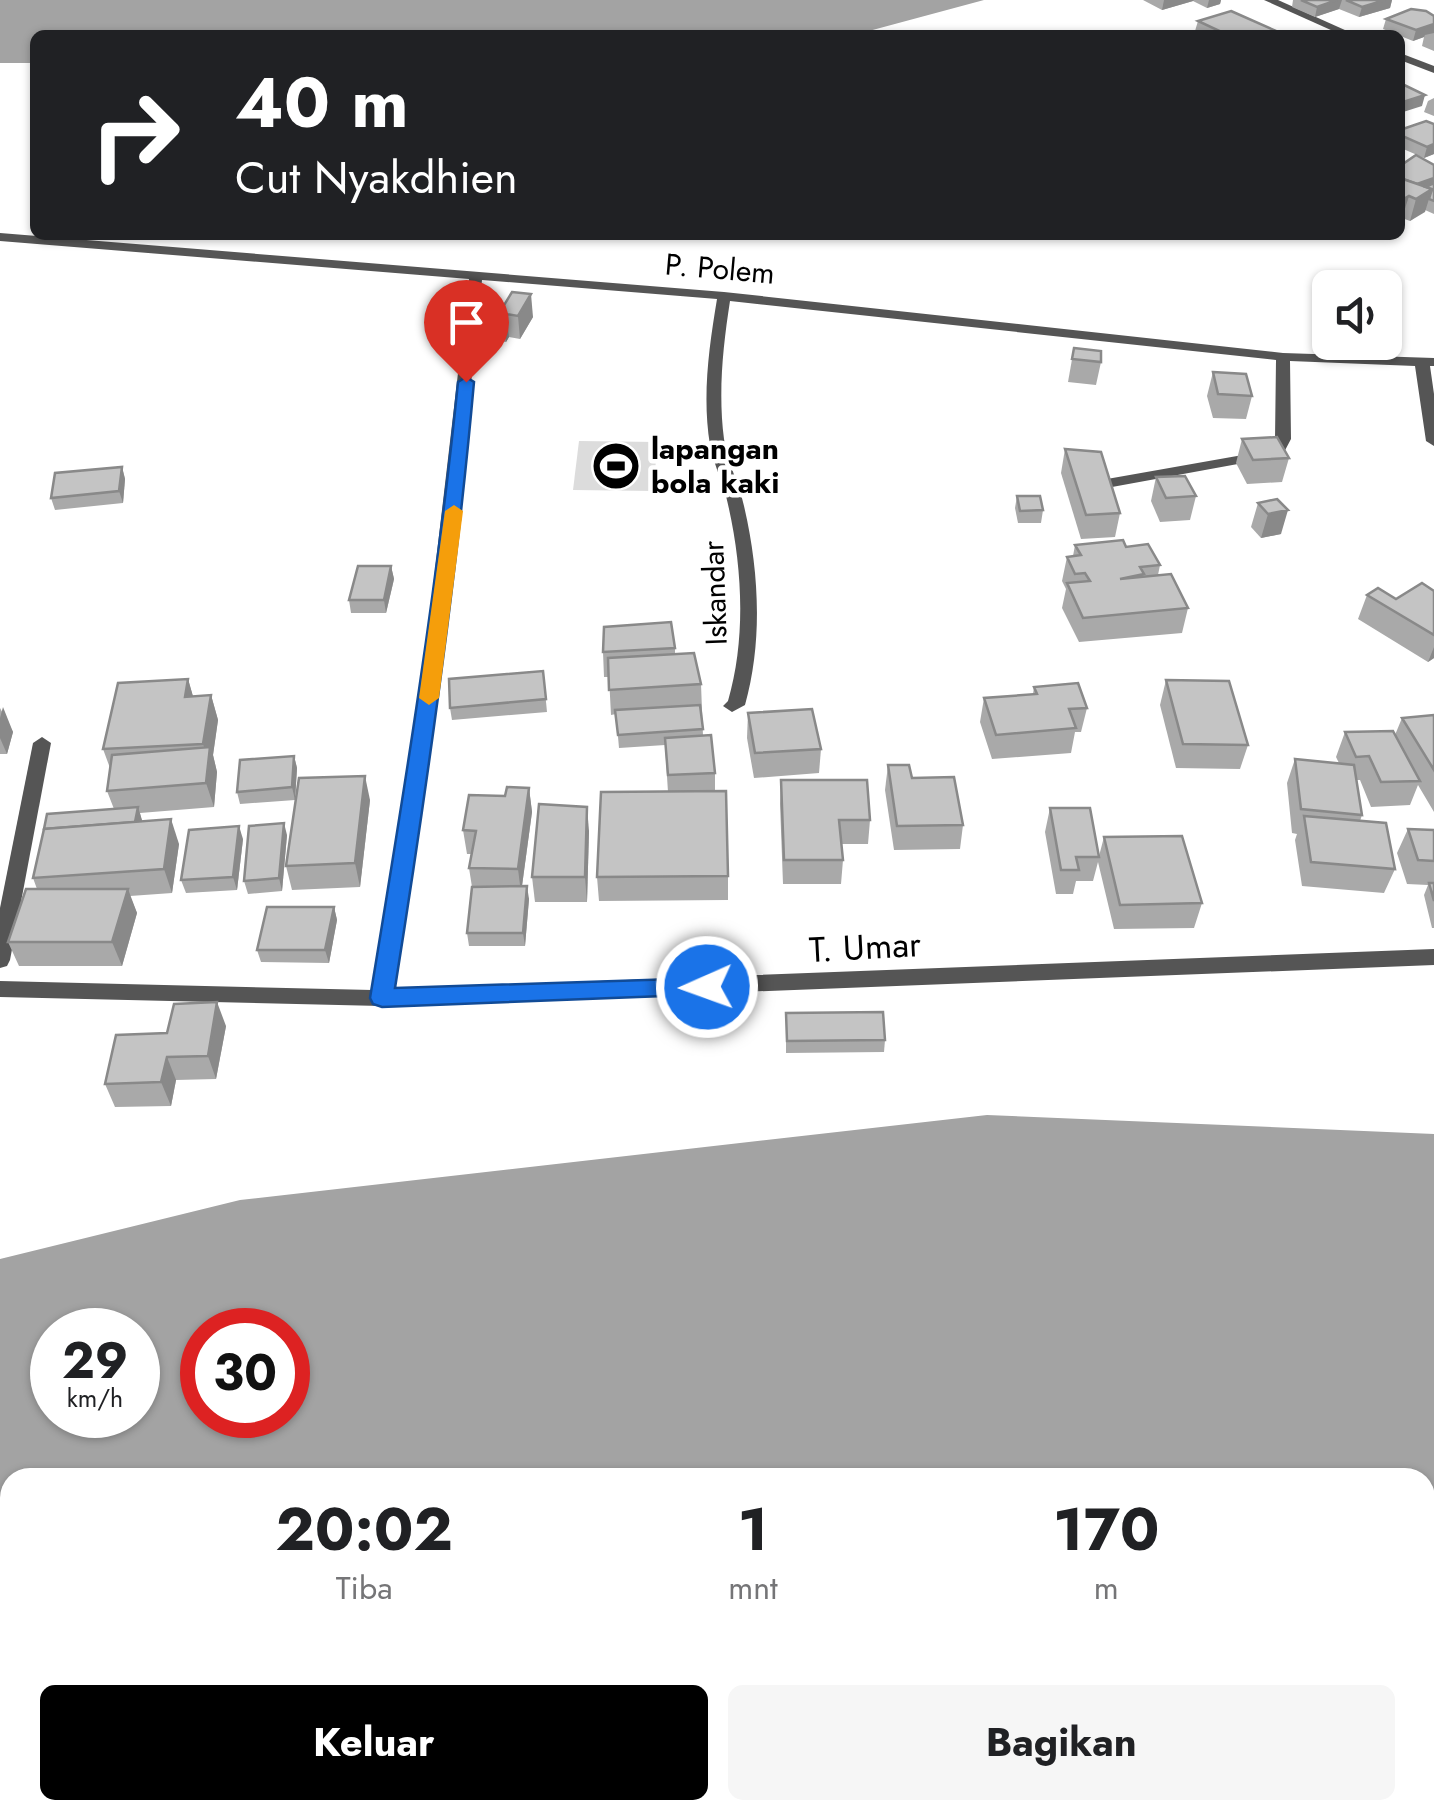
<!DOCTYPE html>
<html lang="id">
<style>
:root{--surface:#fff;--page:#f6f6f6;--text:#202124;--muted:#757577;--accent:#000}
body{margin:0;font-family:Jost,sans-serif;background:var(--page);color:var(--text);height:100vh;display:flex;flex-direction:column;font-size:38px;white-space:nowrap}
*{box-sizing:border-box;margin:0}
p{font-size:32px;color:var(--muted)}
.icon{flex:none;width:55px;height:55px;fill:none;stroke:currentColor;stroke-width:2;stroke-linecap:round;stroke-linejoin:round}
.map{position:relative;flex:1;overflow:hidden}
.side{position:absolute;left:0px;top:1468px;width:1435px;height:352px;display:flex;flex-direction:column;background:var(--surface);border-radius:30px 30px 0 0;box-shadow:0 2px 8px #0004}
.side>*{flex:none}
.hud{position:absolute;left:30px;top:30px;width:1375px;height:210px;border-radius:15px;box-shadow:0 2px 8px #0004;background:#202124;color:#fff;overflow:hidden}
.buttons{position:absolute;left:1312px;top:270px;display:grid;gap:20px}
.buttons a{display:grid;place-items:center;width:90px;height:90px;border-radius:15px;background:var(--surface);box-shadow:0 2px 8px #0004;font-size:50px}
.speed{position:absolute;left:30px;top:1308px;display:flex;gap:20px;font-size:50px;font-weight:700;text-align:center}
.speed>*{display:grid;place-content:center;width:130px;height:130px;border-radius:50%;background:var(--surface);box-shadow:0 2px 8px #0004;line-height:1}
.speed small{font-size:25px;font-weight:400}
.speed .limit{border:15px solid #d22;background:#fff;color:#111}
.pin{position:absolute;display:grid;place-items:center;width:85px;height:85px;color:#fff;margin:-102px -42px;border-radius:50% 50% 50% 0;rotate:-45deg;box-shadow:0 0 10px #0007}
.pin .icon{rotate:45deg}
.me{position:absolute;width:110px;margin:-55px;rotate:268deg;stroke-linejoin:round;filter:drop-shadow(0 0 8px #0008)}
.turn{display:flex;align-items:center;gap:35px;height:210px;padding:0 40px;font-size:45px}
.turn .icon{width:130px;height:130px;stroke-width:2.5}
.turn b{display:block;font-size:70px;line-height:85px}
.eta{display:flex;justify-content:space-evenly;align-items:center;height:170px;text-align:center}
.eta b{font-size:60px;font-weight:700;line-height:70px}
.primary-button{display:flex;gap:20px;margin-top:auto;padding:20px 40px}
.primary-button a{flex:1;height:115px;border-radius:15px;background:var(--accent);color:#fff;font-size:40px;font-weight:700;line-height:115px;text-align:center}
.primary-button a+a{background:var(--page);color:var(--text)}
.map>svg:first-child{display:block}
.green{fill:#dcdcdc}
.water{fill:#a3a3a3;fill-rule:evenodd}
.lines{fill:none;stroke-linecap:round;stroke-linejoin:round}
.street{fill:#555;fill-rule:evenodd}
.wall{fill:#a9a9a9}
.shaded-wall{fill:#898989}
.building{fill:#c4c4c4;stroke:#898989;stroke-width:2.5}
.route{fill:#1a73e8;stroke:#114b97;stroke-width:2.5}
.slow{fill:#f59e0b}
.labels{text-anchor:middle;stroke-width:9;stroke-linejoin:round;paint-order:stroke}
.far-street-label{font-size:30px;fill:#000;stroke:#fff}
.far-poi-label{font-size:30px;font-weight:bold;fill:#000;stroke:#fff;text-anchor:start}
.street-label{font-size:35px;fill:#000;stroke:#fff}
</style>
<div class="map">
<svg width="1434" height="1818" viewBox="0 0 1434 1818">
<rect width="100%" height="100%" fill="#fff"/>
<!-- green -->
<path class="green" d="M579 441 657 442 654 491 573 490Z"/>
<!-- water -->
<g class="water">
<path d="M0 0H984L854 35H35V63H0Z"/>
<path d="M987 1115 1434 1134V1818H0V1259L240 1200ZM52 1330H138V1415H52ZM202 1330H288V1415H202ZM10 1478H1425V1810H10Z"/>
</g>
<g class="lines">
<!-- street -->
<g class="street">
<path d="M1264 0H1278L1356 35H1342Z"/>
<path d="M1400 53 1434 66V73L1400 60Z"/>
<path d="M0 233 724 292 1283 353 1434 358V366H1430L1434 394V446L1426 441 1415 366 1290 361 1291 439 1282 456 1112 487 1107 485V479L1271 450 1275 439 1276 360 730 301C723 346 718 393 724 439 727 462 739 483 744 506 759 570 763 641 745 705L732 712 723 706 728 701C747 636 742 561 726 496 721 478 713 462 710 445 702 397 709 347 717 299L482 280 444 638 393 989 1434 949V965L381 1006 0 997V981L372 990 427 638 469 279 0 241Z"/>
<path d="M42 737 51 743 10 960 7 966 0 968V908L33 743Z"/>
</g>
</g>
<!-- wall -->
<g class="wall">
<path d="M1143 0H1221L1220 4 1207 8 1193 1 1162 10Z"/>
<path d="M1293 0H1392L1390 8 1359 17 1339 9 1315 17 1292 7Z"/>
<path d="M1434 16V51L1422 46 1424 37 1413 41 1383 29 1386 19Z"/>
<path d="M1198 21 1285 35H1204L1195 31Z"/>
<path d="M1434 98V116L1424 112 1428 101Z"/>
<path d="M1434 124V154L1424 158 1401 148 1400 151V130Z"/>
<path d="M1434 165V214L1425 210 1410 221 1402 218 1400 166Z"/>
<path d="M503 307 533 317 520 339 509 337 506 342 487 340 484 317Z"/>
<path d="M1074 348 1101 362 1096 385 1068 382Z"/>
<path d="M1213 372 1252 396 1246 419 1213 418 1207 396Z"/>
<path d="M1242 439 1289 458 1282 482 1247 484 1236 463Z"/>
<path d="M1065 449 1120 513 1115 537 1081 539 1061 473Z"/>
<path d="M122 467 125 479 123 503 55 510 51 498Z"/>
<path d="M1156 477 1196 496 1190 520 1160 522 1151 501Z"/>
<path d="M1017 496 1043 510 1041 523H1018L1015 508Z"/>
<path d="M1277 499 1281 534 1261 538 1251 527 1258 503Z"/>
<path d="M1075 545 1126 547 1160 565 1158 575 1188 608 1182 633 1079 642 1062 608 1066 589 1062 581 1067 557 1073 556Z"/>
<path d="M391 566 394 579 386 613H351L349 600Z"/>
<path d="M1434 591V658L1428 662 1358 619 1367 595 1396 599Z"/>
<path d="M675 648V654L701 684 703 736 715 773V791L728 876V900L599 901 597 877 668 792 665 745 619 748 616 714 611 715 609 677H604L603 652Z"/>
<path d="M543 671 547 712 452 720 450 708Z"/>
<path d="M188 679 193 697 211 695 218 720 213 755 217 772 214 807 140 813 142 822 179 844 172 893 130 896 137 913 122 966H19L8 942 37 889 33 878 114 809 107 791 110 768 103 749Z"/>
<path d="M1166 680 1248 745 1240 769 1176 768 1160 705Z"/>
<path d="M1034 687 1087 708 1081 732H1075L1071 753 992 759 980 722 984 698 1033 694Z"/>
<path d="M0 708 13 732 7 754H0Z"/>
<path d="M748 713 821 749 819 773 754 778 747 738Z"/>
<path d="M1434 715V812L1418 785 1410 805 1371 807 1360 780H1357L1362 815 1360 821 1395 869 1384 893 1302 886 1295 840 1297 834 1292 833 1287 783 1295 759 1339 763 1336 757 1345 732 1395 735 1402 718Z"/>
<path d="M294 756 297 768 295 800 240 804 237 792Z"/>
<path d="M888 765 912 778 963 825 960 849 894 850 885 790Z"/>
<path d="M781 780 870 820 868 844H841L843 860 841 884H783L780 804Z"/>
<path d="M529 788 532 812 522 886 529 899 525 946H469L467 933 472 887 469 868 472 854H467L463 830 505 796Z"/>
<path d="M370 800 360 887 292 890 286 866Z"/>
<path d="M1050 808 1099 856 1104 837 1202 903 1194 928 1114 929 1098 862 1093 881H1076L1073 894H1056L1045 832Z"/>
<path d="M1408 829 1434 830V928H1432L1424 895 1428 885 1407 884 1397 853Z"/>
<path d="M589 831 587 902H535L532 877Z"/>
<path d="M287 835 282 891 248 894 244 881Z"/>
<path d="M243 839 237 890 186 893 181 880Z"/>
<path d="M334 907 337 920 329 963 261 962 257 950Z"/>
<path d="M786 1013 885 1040 884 1052 786 1053Z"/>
<path d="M226 1026 216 1079 176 1080 171 1106 115 1107 105 1084 167 1033Z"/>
</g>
<!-- shaded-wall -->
<g class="shaded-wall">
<path d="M1164 0H1194L1193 1 1162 10Z"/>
<path d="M1209 0H1221L1220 4 1207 8Z"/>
<path d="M1337 0H1342L1339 9 1315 17 1317 7Z"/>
<path d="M1385 0H1392L1390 8 1359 17 1362 7Z"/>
<path d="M1434 24V33L1425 35 1424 37 1413 41 1416 30Z"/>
<path d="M1425 95 1422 106 1400 113V103Z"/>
<path d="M1434 144V154L1424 158 1427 147Z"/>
<path d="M1434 178V189L1415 185Z"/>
<path d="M1432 189 1425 212 1410 221 1416 199Z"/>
<path d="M1409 196 1402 218 1400 219V201Z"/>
<path d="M531 294 533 317 520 339 518 316Z"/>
<path d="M506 314 509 337 506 342 503 319Z"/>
<path d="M122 467 125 479 123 503 119 491Z"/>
<path d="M1288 510 1281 534 1261 538 1268 514Z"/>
<path d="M391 566 394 579 386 613 384 600Z"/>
<path d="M1434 647V658L1428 662Z"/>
<path d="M188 679 195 703 185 697Z"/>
<path d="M211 695 218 720 213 755 217 772 214 807 206 783 209 761 203 744Z"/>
<path d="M3 707 13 732 7 754 0 738V718Z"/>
<path d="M294 756 297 768 295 800 292 787Z"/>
<path d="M365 776 370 800 360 887 355 863Z"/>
<path d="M529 788 532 812 521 893 518 869Z"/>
<path d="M138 807 142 820 138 844 134 831Z"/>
<path d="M587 807 589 831 587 902 585 877Z"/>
<path d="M171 819 179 844 172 893 164 869Z"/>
<path d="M284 823 287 835 282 891 279 878Z"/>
<path d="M239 826 243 839 237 890 233 877Z"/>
<path d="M527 886 529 899 525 946 523 933Z"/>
<path d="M128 889 137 913 122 966 112 942Z"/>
<path d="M334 907 337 920 329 963 325 950Z"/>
<path d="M217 1002 226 1026 216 1079 208 1056Z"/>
<path d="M167 1057 176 1080 171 1106 161 1082Z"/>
</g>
<!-- building -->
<g class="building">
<path d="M1301 0H1337L1317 7Z"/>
<path d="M1346 0H1385L1362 7Z"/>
<path d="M1411 9 1426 11 1434 16V24L1416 30 1386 19Z"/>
<path d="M1231 11 1285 35H1224L1226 34 1198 21Z"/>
<path d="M1400 83 1425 95 1400 103Z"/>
<path d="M1426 121 1434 124V144L1427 147 1400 135V130Z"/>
<path d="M1416 155 1434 165V178L1417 184 1400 178V166Z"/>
<path d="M1400 178 1432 189 1416 199 1409 196 1400 201Z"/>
<path d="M1434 183V201L1429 199 1432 189 1426 187Z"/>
<path d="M512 292 531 294 518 316 506 314 503 319 484 317 491 305 503 307Z"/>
<path d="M1074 348 1101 351V362L1072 359Z"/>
<path d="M1213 372 1246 374 1252 396 1218 394Z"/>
<path d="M1277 437 1289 458 1253 460 1242 439Z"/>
<path d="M1065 449 1101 452 1120 513 1086 515Z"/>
<path d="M122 467 119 491 51 498 55 473Z"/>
<path d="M1185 476 1196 496 1166 498 1156 477Z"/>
<path d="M1017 496H1040L1043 510 1020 511Z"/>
<path d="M1277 499 1288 510 1268 514 1258 503Z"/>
<path d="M1123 540 1126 547 1148 544 1160 565 1140 567 1144 574 1120 579 1171 574 1188 608 1083 618 1067 583 1090 581 1085 573 1075 574 1067 557 1081 555 1075 545Z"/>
<path d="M358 566H391L384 600H349Z"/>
<path d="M1422 583 1434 591V635L1367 595 1378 588 1396 599Z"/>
<path d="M671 622 675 648 603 652 604 627Z"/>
<path d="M694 653 701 684 609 690 608 658Z"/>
<path d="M543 671 546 699 450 708 449 679Z"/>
<path d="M188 679 185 697 211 695 203 744 103 749 118 683Z"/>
<path d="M1166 680 1229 681 1248 745 1183 744Z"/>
<path d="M1078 683 1087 708 1069 709 1076 728 996 735 984 698 1037 694 1034 687Z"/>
<path d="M700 705 703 729 618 735 615 710Z"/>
<path d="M812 709 821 749 755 753 748 713Z"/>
<path d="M1434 715V770L1402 718Z"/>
<path d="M1393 731 1420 781 1381 782 1369 756 1356 757 1345 732Z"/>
<path d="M711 735 715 773 668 775 665 738Z"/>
<path d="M210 747 206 783 107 791 112 755Z"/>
<path d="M294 756 292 787 237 792 240 760Z"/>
<path d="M1295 759 1354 765 1362 815 1301 809Z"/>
<path d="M888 765H909L912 778 954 777 963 825 897 826Z"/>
<path d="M365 776 355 863 286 866 299 778Z"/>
<path d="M781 780H867L870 820H839L843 860H784Z"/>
<path d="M507 787 529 788 518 869 469 868 476 831 463 830 469 795 505 796Z"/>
<path d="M726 791 728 876 597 877 601 792Z"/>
<path d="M539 804 587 807 585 877H532Z"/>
<path d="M138 807 135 822 44 829 47 814Z"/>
<path d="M1050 808H1090L1099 857H1076L1079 870H1061Z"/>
<path d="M1304 816 1386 823 1395 869 1311 862Z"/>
<path d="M171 819 164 869 33 878 44 829Z"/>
<path d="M284 823 279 878 244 881 249 826Z"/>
<path d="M239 826 233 877 181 880 189 830Z"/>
<path d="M1408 829 1434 830V861L1418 860Z"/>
<path d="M1182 836 1202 903 1120 905 1104 837Z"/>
<path d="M1429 883H1434V901Z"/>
<path d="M527 886 523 933H467L472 887Z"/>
<path d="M26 889H128L112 942H8Z"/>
<path d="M267 907H334L325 950H257Z"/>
<path d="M217 1002 208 1056 167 1057 161 1082 105 1084 116 1035 167 1033 174 1004Z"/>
<path d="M883 1012 885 1040 787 1041 786 1013Z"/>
</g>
<!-- route -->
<path class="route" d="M466 377 474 382C456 585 427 787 395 988L707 978 716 981 719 987 716 994 382 1007 373 1004 370 998C404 793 437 589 458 382Z"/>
<!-- slow -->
<path class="slow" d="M454 505 463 511 439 698 429 705 419 698 445 511Z"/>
<!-- icons -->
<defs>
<g id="stadium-disc" transform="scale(2.5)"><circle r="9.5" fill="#000" stroke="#fff"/><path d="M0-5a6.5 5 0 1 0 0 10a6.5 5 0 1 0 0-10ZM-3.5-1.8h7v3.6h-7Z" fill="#fff"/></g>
</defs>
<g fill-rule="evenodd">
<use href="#stadium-disc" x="616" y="466"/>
</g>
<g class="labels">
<!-- far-street labels -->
<g class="far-street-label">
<text transform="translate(720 269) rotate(5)" y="10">P. Polem</text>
<text transform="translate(715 593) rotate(-92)" y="10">Iskandar</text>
</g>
<!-- far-poi labels -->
<g class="far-poi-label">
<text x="651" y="459">lapangan<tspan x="651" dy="34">bola kaki</tspan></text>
</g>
<!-- street labels -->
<g class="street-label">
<text transform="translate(865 947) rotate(-3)" y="12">T. Umar</text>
</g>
</g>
</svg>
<div class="buttons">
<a><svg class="icon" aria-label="sound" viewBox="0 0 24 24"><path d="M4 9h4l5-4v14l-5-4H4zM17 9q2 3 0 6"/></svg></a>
</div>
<div class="speed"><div>29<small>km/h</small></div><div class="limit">30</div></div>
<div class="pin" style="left:466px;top:382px;background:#d93025"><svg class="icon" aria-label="arrive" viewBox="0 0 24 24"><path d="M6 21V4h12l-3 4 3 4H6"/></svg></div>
<svg class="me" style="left:707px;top:987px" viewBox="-20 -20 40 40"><circle r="17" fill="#1a73e8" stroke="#fff" stroke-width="3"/><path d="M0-11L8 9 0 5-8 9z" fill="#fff"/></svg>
<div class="hud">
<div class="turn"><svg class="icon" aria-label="right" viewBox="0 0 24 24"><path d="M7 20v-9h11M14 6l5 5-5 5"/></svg><div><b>40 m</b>Cut Nyakdhien</div></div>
</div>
<section class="side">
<div class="eta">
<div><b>20:02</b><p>Tiba</p></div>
<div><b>1</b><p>mnt</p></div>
<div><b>170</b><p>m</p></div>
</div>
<div class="primary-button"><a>Keluar</a><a>Bagikan</a></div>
</section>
</div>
